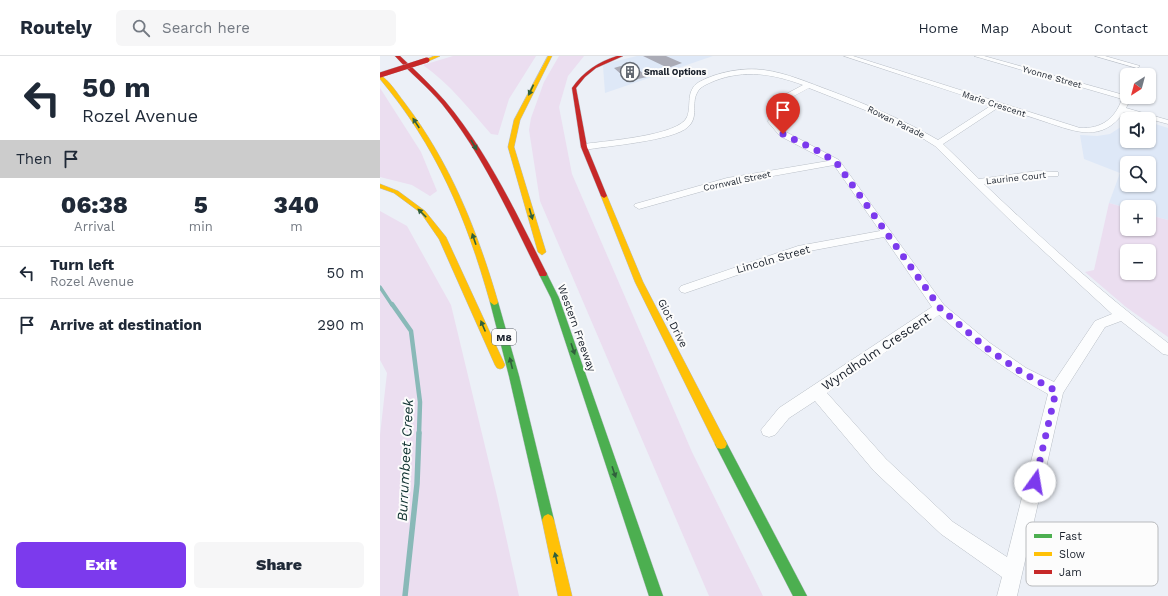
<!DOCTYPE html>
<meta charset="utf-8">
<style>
:root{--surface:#fff;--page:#f6f6f7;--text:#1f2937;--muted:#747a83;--line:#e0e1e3;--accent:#7c3aed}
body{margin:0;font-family:"Work Sans",sans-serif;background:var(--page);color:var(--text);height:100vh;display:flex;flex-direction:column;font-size:15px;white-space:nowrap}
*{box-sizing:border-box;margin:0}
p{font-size:13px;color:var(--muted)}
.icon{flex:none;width:22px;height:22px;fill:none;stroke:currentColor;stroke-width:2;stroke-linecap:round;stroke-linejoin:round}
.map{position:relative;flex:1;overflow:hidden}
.sheet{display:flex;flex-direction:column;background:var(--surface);width:380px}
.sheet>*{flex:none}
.hud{background:#fff;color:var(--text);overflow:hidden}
.needle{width:26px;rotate:216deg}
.buttons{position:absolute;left:740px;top:12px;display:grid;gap:8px}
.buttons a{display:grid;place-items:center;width:36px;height:36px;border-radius:6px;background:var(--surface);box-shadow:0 1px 3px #0004;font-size:20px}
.pin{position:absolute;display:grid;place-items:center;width:34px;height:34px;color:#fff;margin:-41px -17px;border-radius:50% 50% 50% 0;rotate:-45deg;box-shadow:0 0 4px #0007}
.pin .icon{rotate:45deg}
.me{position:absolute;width:44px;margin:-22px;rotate:13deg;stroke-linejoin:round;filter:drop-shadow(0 0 3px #0008)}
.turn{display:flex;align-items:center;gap:14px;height:84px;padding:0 16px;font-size:18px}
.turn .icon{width:52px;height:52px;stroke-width:2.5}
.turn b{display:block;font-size:28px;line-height:34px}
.then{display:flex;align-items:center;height:38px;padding:0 16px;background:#0003;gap:8px;font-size:15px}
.eta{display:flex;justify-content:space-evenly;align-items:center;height:68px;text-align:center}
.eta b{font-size:24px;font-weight:800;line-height:28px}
.action{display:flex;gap:8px;margin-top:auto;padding:8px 16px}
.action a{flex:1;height:46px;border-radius:6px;background:var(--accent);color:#fff;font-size:16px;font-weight:800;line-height:46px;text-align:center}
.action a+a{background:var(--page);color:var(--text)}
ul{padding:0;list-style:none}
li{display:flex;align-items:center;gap:12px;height:52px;padding:0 16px;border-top:1px solid var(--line)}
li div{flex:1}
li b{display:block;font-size:15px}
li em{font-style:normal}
header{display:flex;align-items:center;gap:24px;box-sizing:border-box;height:56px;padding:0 20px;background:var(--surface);border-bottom:1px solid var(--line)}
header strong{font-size:19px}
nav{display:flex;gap:22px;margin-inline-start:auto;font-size:14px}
.search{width:280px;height:36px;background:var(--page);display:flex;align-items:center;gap:10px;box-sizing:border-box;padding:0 14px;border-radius:6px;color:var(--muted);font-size:15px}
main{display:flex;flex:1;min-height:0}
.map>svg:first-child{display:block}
.built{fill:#dee8f7;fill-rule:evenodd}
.green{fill:#ebdef0;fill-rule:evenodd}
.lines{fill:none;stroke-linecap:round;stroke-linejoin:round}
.stream-far2{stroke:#89b9b8;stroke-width:3.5}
.stream-far1{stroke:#89b9b8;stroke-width:4.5}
.stream{stroke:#89b9b8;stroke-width:5.5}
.building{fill:#aaabb6}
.street-casing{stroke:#b8bec6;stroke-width:1}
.fast-casing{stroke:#b8bec6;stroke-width:1}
.slow-casing{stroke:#b8bec6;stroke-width:1}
.jam-casing{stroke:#b8bec6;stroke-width:1}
.street{fill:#fcfdfe;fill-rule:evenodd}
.fast{fill:#4caf50;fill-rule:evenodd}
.slow{fill:#ffc107;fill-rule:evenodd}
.jam{fill:#c62828;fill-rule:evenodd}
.jam-bridge-casing{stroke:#b8bec6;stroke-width:5.5;stroke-linecap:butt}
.jam-bridge{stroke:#c62828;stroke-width:5}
.oneway{fill:#30603c}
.route{stroke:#7c3aed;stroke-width:7;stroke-dasharray:0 12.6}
.labels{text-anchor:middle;stroke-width:4;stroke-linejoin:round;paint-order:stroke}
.far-poi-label{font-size:9px;font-weight:bold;fill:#19202b;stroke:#fcfcfc;text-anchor:start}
.far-street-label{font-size:9px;fill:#19202b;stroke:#fcfcfc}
.shield{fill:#fcfcfc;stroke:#5d626a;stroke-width:1}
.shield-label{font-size:10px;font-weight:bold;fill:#19202b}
.street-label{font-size:11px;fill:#19202b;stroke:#fcfcfc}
.near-street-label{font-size:13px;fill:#19202b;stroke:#fcfcfc}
.near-water-label{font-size:14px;font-style:italic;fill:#0d302e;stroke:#fcfcfc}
.key{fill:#fcfcfc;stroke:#b8babd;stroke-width:1}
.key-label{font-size:11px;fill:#19202b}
</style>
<header>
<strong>Routely</strong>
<div class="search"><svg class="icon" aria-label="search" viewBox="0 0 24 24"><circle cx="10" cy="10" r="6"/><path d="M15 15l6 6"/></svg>Search here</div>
<nav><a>Home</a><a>Map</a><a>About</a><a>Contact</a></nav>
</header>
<main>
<section class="sheet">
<div class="hud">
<div class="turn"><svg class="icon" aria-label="left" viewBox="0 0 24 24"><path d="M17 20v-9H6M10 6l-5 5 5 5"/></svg><div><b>50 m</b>Rozel Avenue</div></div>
<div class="then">Then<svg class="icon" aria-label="arrive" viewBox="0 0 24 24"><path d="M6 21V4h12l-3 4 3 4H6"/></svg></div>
</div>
<div class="eta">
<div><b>06:38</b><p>Arrival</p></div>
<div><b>5</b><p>min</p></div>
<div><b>340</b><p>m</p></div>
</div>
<ul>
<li><svg class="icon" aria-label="left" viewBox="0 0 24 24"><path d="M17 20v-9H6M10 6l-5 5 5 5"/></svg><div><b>Turn left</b><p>Rozel Avenue</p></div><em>50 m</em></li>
<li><svg class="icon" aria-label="arrive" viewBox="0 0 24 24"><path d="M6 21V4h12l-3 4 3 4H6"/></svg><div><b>Arrive at destination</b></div><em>290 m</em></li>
</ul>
<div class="action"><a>Exit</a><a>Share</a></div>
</section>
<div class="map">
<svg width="788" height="540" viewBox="0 0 788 540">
<rect width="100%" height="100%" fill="#ecf0f7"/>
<!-- built -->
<g class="built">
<path d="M257 0H333L225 37 223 10 228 7Z"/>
<path d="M769 66 788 72V164L769 159V151H747V152L729 147 740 117 704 103 700 79 717 80 730 78 747 67V85H769ZM747 107H769V129H747Z"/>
</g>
<!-- green -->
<g class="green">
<path d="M73 0H156L129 43 118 79 111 78C90 54 70 28 43 9Z"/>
<path d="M179 0H204L188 20 179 51 192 118 312 396 383 540H329L160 145 149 74 151 62 164 26Z"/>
<path d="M0 32 41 96 57 135 50 140 32 129 0 121Z"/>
<path d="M729 147 747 152V173H769V159L788 164V281L746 251 705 216 714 214ZM747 195H769V217H747Z"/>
<path d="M0 155 27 170 71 249 117 440 139 540H0V379L7 317 0 304Z"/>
</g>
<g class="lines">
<!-- stream-far2 -->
<path class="stream-far2" d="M0 231 12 249"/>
<!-- stream-far1 -->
<path class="stream-far1" d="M12 248 31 275 40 346 39 378"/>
<!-- stream -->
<path class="stream" d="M25 540 37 428 39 377"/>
</g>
<!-- building -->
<g class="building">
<path d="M263 0H286L302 7 288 12Z"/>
<path d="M251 7 267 21 249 25 234 12Z"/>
</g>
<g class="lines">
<!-- street casing -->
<g class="street-casing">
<g id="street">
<path d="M464 0H473L700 72C721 73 735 63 742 43L594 0H604L744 39 747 38V41L751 42 746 52 788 64V68L744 56C722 87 696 76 666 66 651 61 635 56 619 51L563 88 599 123 657 115 678 116V120L657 121 604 128C663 184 723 238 788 287V299L783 298 741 265 725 271 683 337 637 540H617L622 521 561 478 494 415 435 345 409 362 395 379 389 381 383 379 381 374 399 352 552 251 504 181 424 196 305 237 301 236 299 233 301 230 418 190 500 175 454 109 348 128 259 153 254 150 255 148 347 122 448 105 400 80 388 66 393 45 423 29C393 18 365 13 334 25 328 28 320 30 317 37 311 48 319 61 308 71 293 85 226 90 204 94L200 91 204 88C224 85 299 80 307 61 312 49 305 35 319 26 337 16 364 11 384 14 407 17 429 27 451 35 488 49 524 64 558 84L612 49ZM429 32 495 58 534 77 555 90 632 166 732 258 715 265 674 326 646 312 610 287 564 249 459 104 406 76 396 66 399 48ZM559 259C596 291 625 314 668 338L627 501 573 466 506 403 447 337Z"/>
<path d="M715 0H725L760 10 757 12Z"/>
</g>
</g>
<!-- fast casing -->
<g class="fast-casing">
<g id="fast">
<path d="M163 215 166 216 179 242 283 540H269L171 242 159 218Z"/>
<path d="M114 243 118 246 139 320 174 464 172 468 168 470 164 468 162 464 129 320 110 246Z"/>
<path d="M341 383 345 384 427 540H413L337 392 335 388 337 384Z"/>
</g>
</g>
<!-- slow casing -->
<g class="slow-casing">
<g id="slow">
<path d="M54 0H60L49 5 45 4Z"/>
<path d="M168 0H172L140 64 134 91 166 196 162 199 158 196 128 91 134 64Z"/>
<path d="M0 19C9 24 17 37 24 46 70 106 97 174 118 246L117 248 114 249 110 246C86 161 57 91 0 23Z"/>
<path d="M0 128 18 135 45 155 66 181 125 309 123 312 120 313 117 312 115 309 59 183 41 157 14 137 0 132Z"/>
<path d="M224 138 227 140 263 226 345 384 347 388 345 392 341 393 337 392 255 226 221 140Z"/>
<path d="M168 458 172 460 174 464 192 540H178L162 464 164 460Z"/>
</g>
</g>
<!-- jam casing -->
<g class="jam-casing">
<g id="jam">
<path d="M15 0H20C35 14 51 29 65 45 108 96 137 159 167 218L166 220H160L159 218C130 160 103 99 62 48 48 31 30 17 15 0Z"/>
<path d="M237 0H243L216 12 205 21 196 32 207 91 227 140 224 142 221 140 201 91 192 32C203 16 218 6 237 0Z"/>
</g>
</g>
<!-- street -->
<use href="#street" class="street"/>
<!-- fast -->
<use href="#fast" class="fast"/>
<!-- slow -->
<use href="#slow" class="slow"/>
<!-- jam -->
<use href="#jam" class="jam"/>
<!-- jam-bridge casing -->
<g class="jam-bridge-casing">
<path id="jam-bridge" d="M0 19 47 4"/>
</g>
<!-- jam-bridge -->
<use href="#jam-bridge" class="jam-bridge"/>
</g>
<!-- one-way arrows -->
<defs><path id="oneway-solid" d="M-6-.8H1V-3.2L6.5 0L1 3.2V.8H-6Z"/></defs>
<g class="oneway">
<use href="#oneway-solid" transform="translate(151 34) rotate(115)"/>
<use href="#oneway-solid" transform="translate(36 67) rotate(-123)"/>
<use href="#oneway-solid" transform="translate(94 89) rotate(60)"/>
<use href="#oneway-solid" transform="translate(42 157) rotate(-135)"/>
<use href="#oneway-solid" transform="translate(151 158) rotate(74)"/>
<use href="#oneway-solid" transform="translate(94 183) rotate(-109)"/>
<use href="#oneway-solid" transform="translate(103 270) rotate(-113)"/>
<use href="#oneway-solid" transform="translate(193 293) rotate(71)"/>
<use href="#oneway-solid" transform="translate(131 307) rotate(-104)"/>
<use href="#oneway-solid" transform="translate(234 416) rotate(71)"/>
<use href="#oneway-solid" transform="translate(176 502) rotate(-103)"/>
</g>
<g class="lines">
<!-- route -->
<path class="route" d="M403 78 436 94 456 106 560 252 605 291 641 316 676 335 655 426"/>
</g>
<!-- icons -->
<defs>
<g id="building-ring" transform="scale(1)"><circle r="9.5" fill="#fcfcfc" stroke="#636972" stroke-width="1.5"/><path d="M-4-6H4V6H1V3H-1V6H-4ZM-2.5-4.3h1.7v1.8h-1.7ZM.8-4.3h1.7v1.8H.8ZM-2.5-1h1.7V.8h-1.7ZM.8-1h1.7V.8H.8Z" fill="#636972"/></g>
</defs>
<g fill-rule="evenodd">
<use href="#building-ring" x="250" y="16"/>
</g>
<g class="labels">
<!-- far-poi labels -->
<g class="far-poi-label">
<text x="264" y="19">Small Options</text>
</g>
<!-- far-street labels -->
<g class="far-street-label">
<text transform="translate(672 21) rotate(16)" y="3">Yvonne Street</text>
<text transform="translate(614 48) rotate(18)" y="3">Marie Crescent</text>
<text transform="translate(516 66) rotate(26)" y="3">Rowan Parade</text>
<text transform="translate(636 122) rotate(-6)" y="3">Laurine Court</text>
<text transform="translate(357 125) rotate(-12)" y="3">Cornwall Street</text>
</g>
<!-- shield labels -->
<rect class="shield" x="112" y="273" width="24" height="16" rx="3"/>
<g class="shield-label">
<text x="124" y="285">M8</text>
</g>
<!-- street labels -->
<g class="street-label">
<text transform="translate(393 203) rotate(-16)" y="4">Lincoln Street</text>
<text transform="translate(293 267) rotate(63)" y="4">Giot Drive</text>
<text transform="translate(197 272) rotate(70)" y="4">Western Freeway</text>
</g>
<!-- near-street labels -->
<g class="near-street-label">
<text transform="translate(496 295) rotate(-34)" y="5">Wyndholm Crescent</text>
</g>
<!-- near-water labels -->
<g class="near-water-label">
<text transform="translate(25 404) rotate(-87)" y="5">Burrumbeet Creek</text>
</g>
</g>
<!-- legend -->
<rect x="646" y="466" width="132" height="64" rx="6" class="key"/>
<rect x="654" y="478" width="18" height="4" fill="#4caf50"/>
<rect x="654" y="496" width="18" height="4" fill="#ffc107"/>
<rect x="654" y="514" width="18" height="4" fill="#c62828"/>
<g class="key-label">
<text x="679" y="484">Fast</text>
<text x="679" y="502">Slow</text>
<text x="679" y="520">Jam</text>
</g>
</svg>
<div class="buttons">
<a><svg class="needle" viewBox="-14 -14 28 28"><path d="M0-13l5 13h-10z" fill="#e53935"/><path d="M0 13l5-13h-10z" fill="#747a83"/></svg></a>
<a><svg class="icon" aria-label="sound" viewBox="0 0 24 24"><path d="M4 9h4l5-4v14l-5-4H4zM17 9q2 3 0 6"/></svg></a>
<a><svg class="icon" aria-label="search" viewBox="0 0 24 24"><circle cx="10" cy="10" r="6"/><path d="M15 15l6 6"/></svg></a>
<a>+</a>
<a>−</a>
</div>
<div class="pin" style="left:403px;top:78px;background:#d93025"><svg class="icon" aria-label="arrive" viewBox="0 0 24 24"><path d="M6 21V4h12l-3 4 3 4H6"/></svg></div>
<svg class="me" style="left:655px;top:426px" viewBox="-20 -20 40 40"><circle r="19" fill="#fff"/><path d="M0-13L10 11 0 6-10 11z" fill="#7c3aed"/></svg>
</div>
</main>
